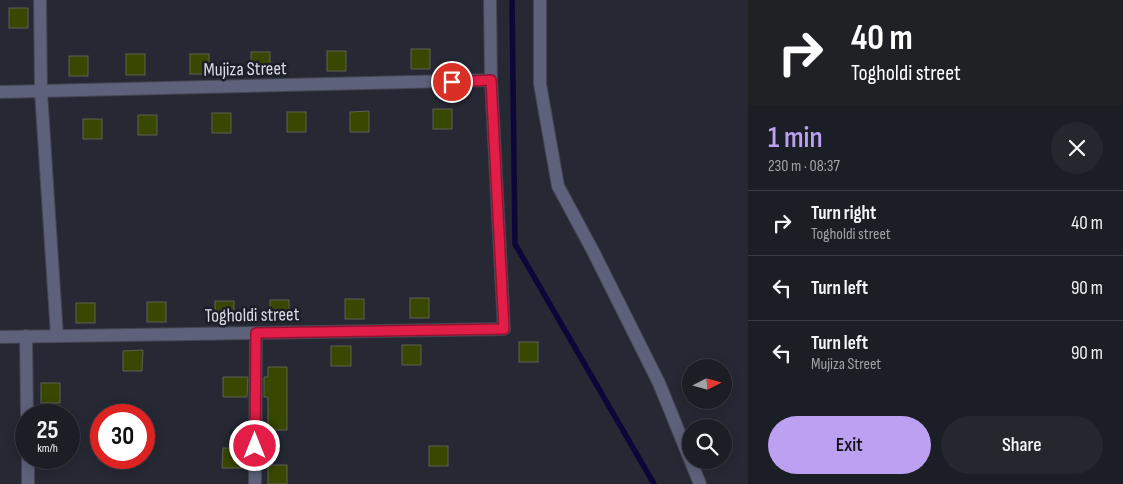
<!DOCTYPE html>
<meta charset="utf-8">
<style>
:root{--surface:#1c1e26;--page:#25272e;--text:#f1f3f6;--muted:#a0a2a7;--line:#3a3c43;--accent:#bca0f2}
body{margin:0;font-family:"Sofia Sans Condensed",sans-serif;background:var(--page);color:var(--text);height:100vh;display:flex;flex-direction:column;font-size:19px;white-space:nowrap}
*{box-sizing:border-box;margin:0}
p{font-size:16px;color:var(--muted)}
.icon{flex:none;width:28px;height:28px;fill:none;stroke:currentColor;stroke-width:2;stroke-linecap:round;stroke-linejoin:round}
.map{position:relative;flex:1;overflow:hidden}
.drawer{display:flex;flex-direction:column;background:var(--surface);width:375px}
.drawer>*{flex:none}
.hud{background:#202124;color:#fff;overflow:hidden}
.needle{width:32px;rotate:84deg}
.tools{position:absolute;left:682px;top:359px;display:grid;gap:10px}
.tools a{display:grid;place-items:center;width:50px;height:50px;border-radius:50%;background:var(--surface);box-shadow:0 2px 12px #0003,0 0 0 1px var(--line);font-size:25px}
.speed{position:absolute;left:15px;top:404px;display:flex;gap:10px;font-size:25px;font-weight:700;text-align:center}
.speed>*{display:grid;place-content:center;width:65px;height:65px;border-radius:50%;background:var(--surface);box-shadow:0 2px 12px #0003,0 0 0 1px var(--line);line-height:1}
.speed small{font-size:12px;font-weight:400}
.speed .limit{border:8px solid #d22;background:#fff;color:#111}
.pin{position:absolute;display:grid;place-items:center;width:42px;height:42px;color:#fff;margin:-21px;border:2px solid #fff;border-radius:50%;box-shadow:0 1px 5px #0007}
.me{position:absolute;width:55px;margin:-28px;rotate:0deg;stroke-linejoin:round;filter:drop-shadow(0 0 4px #0008)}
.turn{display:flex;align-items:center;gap:18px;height:105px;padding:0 20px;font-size:22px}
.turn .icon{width:65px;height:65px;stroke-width:2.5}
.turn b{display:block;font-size:35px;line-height:42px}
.round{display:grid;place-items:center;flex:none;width:52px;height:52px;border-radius:26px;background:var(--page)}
.headline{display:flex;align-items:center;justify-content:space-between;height:85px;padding:0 20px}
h1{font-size:30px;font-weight:600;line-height:38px;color:var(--accent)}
.action{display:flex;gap:10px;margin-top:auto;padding:10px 20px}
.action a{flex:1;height:58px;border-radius:30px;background:var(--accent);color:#111;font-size:20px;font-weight:600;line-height:58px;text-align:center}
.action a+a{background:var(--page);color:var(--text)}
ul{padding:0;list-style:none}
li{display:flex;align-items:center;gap:15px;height:65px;padding:0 20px;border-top:1px solid var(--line)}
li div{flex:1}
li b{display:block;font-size:19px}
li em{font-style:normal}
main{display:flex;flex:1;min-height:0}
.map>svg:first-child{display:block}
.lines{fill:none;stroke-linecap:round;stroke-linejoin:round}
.stream{stroke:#0d0639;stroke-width:5.5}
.building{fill:#384800;stroke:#5c6153}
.minor-casing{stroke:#43454f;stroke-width:14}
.minor{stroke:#5d617b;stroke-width:12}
.route-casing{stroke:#92132f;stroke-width:12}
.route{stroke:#e11d48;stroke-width:9}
.labels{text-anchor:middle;stroke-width:5;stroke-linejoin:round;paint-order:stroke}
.street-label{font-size:19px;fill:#dbdce4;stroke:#1d1e29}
</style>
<main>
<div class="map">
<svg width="748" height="484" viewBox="0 0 748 484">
<rect width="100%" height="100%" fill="#262833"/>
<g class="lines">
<!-- stream -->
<path class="stream" d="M512 0 515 244 654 484"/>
</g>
<!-- building -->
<g class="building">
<rect x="9" y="8" width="19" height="20"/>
<rect x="411" y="49" width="19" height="20"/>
<rect x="327" y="51" width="19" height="20"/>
<rect x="251" y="52" width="19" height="21"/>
<rect x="126" y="54" width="19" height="21"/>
<rect x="190" y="54" width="19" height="20"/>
<rect x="69" y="56" width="19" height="20"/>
<rect x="433" y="109" width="19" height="20"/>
<path d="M369 111V132H350V112Z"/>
<rect x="287" y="112" width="19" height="20"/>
<rect x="212" y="113" width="19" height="20"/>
<rect x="138" y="115" width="19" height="20"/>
<rect x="83" y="119" width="19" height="20"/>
<rect x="410" y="298" width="19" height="20"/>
<rect x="345" y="299" width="19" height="20"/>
<rect x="270" y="300" width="19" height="20"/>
<rect x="215" y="301" width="19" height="20"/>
<rect x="147" y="302" width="19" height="20"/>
<rect x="76" y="303" width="19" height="20"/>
<rect x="519" y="342" width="19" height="20"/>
<rect x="402" y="345" width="19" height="20"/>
<rect x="331" y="346" width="20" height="20"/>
<path d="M143 350 142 371H123V351Z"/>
<path d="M268 367H287V430H268V397H264V377H268Z"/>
<path d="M223 377H248L247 397H223Z"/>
<rect x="41" y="383" width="19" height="20"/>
<rect x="429" y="446" width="19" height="20"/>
<path d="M223 448H242V468H222Z"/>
<rect x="268" y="465" width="19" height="19"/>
</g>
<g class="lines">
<!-- minor casing -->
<g class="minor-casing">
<g id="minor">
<path d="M40 0 41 92 57 336"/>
<path d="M540 0V84L558 186 594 253 659 383 700 484"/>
<path d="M0 92 491 80"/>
<path d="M26 336 27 415"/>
<path d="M0 337 504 329 491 80 490 0"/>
<path d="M28 458V484"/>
<path d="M255 484 256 333"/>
</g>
</g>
<!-- minor -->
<use href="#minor" class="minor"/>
</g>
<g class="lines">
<!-- route casing -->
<g class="route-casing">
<path id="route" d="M255 446 256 333 504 329 491 80 452 82"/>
</g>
<!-- route -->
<use href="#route" class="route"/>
</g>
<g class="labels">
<!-- street labels -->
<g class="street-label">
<text transform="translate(245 68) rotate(-1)" y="7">Mujiza Street</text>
<text transform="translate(252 314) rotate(-1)" y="7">Togholdi street</text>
</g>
</g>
</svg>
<div class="tools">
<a><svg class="needle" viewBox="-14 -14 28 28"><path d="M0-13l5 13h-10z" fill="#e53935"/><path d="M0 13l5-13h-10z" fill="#a0a2a7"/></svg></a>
<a><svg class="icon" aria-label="search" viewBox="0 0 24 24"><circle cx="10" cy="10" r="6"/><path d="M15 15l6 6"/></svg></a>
</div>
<div class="speed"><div>25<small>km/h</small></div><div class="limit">30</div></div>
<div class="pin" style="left:452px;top:82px;background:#d93025"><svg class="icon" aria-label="arrive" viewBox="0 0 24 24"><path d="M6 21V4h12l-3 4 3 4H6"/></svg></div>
<svg class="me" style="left:255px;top:446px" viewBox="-20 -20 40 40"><circle r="17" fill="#e11d48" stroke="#fff" stroke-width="3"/><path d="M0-11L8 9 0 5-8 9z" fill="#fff"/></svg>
</div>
<section class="drawer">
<div class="hud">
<div class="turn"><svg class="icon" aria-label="right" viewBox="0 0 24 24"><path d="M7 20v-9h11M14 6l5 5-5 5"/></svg><div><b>40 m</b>Togholdi street</div></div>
</div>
<div class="headline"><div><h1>1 min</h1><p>230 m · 08:37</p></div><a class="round"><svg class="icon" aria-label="close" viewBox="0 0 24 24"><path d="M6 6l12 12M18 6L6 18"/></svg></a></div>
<ul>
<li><svg class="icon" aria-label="right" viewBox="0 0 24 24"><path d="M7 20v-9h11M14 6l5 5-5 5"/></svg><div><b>Turn right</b><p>Togholdi street</p></div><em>40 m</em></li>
<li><svg class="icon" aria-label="left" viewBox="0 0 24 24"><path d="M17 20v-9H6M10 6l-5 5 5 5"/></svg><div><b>Turn left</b></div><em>90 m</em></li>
<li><svg class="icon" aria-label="left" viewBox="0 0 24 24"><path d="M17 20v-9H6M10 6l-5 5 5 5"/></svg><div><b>Turn left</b><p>Mujiza Street</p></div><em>90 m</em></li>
</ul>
<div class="action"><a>Exit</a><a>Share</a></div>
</section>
</main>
